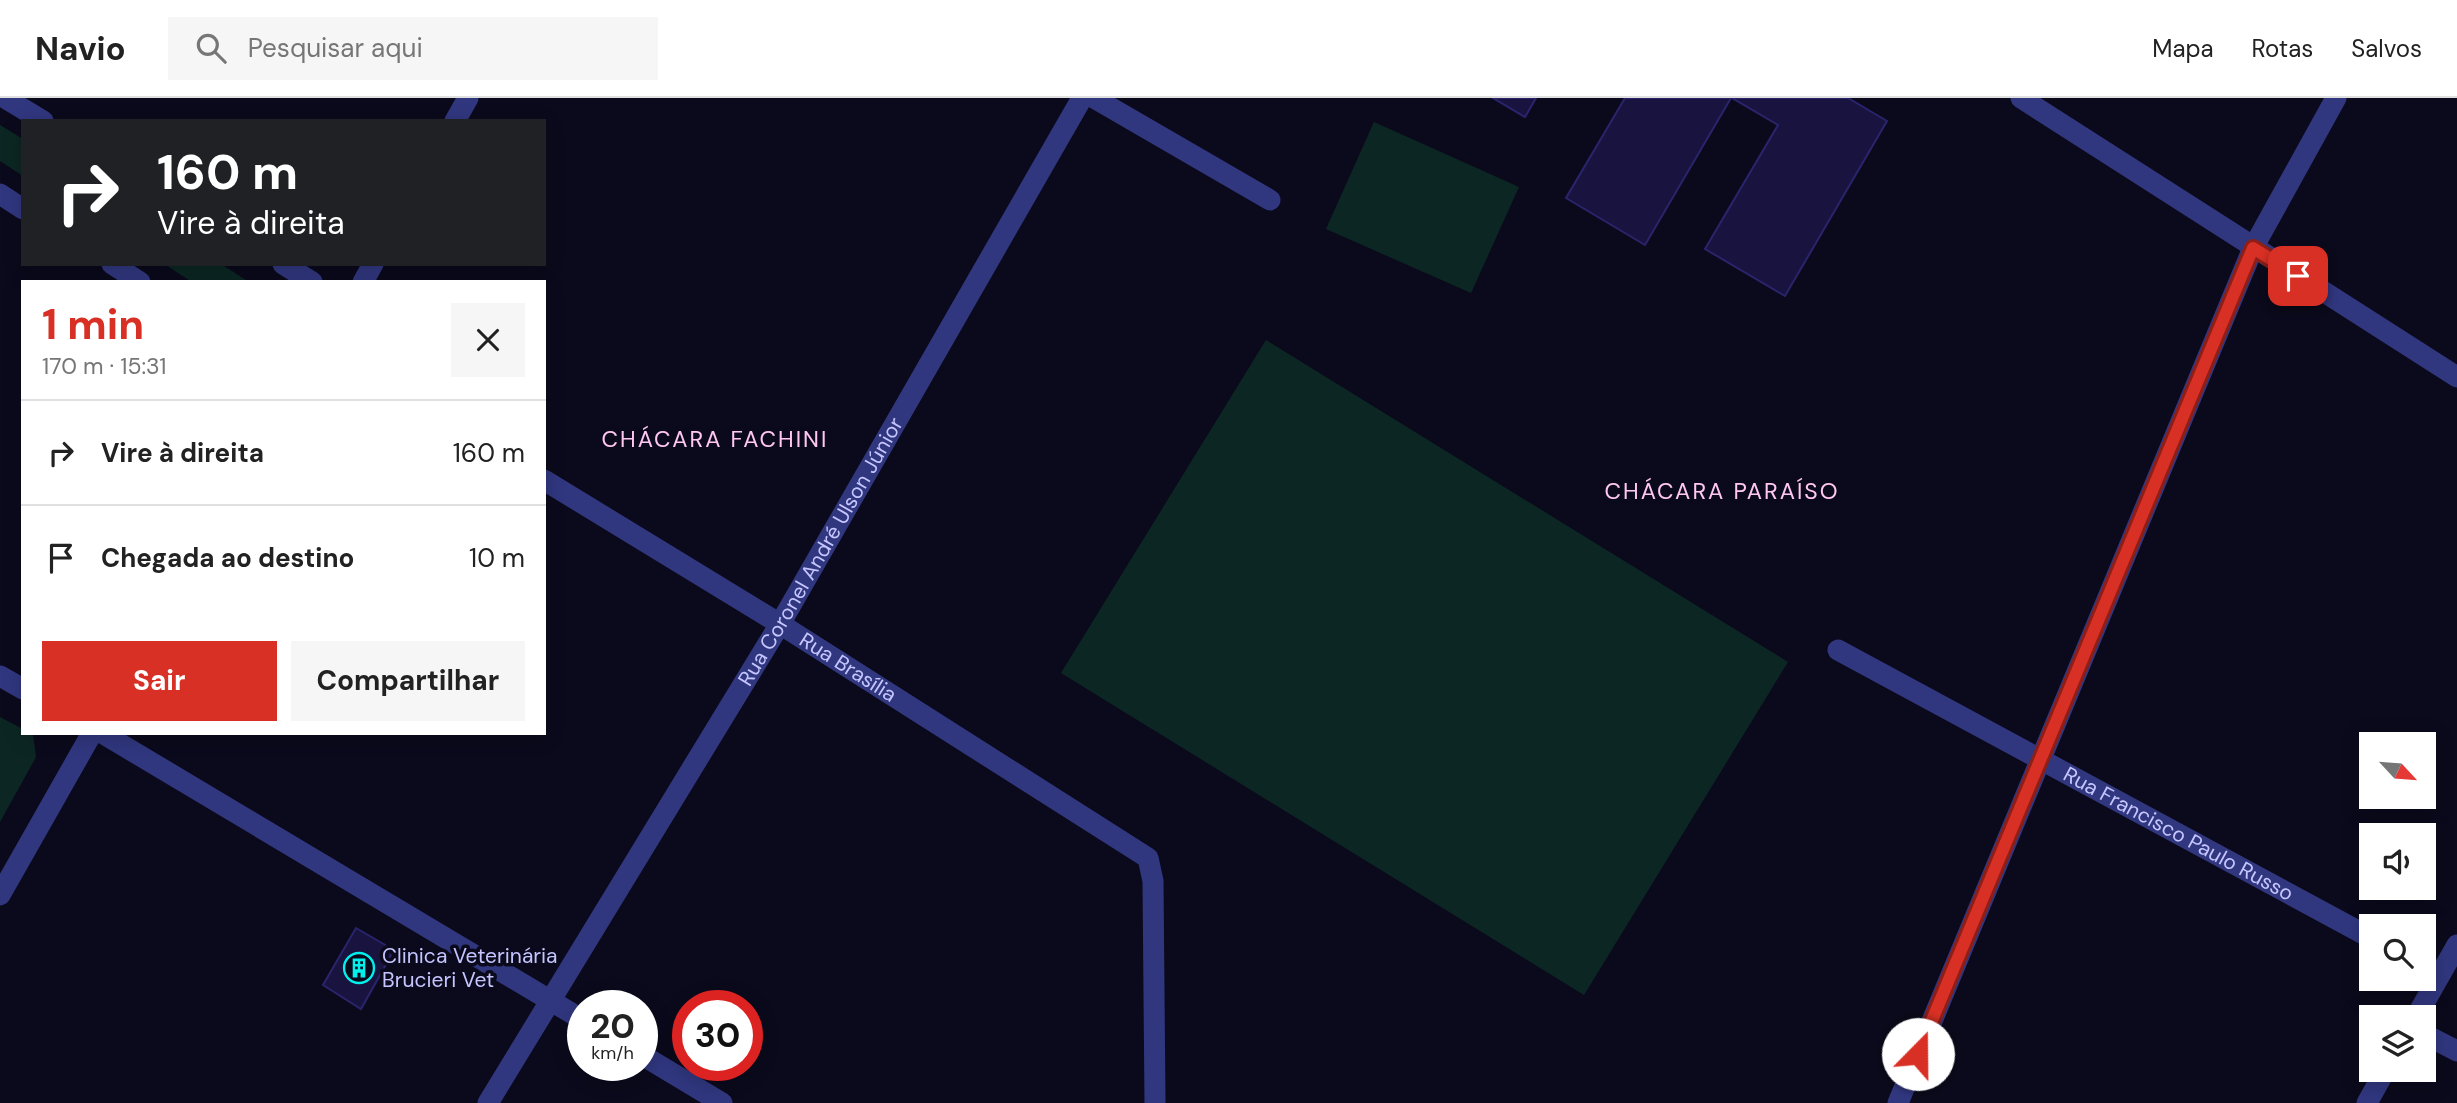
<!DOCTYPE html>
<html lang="pt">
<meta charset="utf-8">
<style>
:root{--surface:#fff;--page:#f6f6f6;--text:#222;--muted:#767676;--line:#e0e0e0;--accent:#d93025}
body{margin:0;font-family:"DM Sans",sans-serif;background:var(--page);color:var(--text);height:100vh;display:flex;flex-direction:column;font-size:26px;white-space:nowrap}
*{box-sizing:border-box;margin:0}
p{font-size:23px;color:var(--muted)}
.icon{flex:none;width:38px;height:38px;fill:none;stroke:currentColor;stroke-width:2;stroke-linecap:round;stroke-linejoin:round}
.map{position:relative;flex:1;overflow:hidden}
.drawer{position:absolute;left:21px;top:182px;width:525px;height:455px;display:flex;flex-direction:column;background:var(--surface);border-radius:0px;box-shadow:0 4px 18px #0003}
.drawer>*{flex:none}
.top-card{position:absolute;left:21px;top:21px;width:525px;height:147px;border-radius:0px;box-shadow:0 4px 18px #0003;background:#202124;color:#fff;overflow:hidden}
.needle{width:46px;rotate:116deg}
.controls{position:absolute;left:2359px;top:634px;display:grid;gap:14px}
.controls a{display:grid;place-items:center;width:77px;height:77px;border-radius:0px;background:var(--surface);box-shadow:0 4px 18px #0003;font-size:35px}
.speed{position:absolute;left:567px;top:892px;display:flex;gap:14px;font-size:35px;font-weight:700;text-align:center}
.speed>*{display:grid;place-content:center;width:91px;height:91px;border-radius:50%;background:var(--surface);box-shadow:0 4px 18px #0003;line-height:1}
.speed small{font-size:18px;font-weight:400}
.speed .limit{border:10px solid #d22;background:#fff;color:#111}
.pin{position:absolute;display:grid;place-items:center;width:60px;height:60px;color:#fff;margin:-30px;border-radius:14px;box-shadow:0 4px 10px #0006}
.me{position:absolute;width:77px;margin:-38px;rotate:22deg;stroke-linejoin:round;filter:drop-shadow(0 0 5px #0008)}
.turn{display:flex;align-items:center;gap:24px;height:147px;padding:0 21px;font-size:32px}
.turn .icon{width:91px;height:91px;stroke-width:2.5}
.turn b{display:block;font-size:49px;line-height:60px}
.round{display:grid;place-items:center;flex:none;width:74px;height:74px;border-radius:0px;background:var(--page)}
.summary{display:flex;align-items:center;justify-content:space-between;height:119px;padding:0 21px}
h1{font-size:42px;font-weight:700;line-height:52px;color:var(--accent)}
.action{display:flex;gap:14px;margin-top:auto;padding:14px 21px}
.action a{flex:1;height:80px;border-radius:0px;background:var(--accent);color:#fff;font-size:28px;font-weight:700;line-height:80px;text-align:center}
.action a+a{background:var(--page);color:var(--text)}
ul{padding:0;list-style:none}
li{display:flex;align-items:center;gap:21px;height:105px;padding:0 21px;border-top:2px solid var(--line)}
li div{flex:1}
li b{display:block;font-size:26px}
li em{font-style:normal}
header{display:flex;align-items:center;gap:42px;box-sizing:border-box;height:98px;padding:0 35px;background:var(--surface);border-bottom:2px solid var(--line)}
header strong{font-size:33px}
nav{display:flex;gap:38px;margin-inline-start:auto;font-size:24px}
.search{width:490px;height:63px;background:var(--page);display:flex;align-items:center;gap:18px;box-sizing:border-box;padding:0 24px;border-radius:0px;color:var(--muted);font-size:26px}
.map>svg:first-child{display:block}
.green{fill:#0c2723}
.building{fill:#18143f;stroke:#2a246c;stroke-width:2}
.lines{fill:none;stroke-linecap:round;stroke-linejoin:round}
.minor{stroke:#31377f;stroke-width:21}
.route-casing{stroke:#8d1f18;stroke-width:18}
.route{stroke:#d93025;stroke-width:12}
.labels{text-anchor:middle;stroke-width:7;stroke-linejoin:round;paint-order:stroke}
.street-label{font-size:21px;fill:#c5c5ff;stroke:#0b0a1c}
.poi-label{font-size:21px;fill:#c5c5ff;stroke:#0b0a1c;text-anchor:start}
.neighbourhood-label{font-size:23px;letter-spacing:2px;fill:#ffc7f1;stroke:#0b0a1c}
</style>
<header>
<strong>Navio</strong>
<div class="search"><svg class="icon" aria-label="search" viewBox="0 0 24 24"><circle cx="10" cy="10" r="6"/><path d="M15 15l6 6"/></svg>Pesquisar aqui</div>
<nav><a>Mapa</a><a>Rotas</a><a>Salvos</a></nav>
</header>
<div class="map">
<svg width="2457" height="1005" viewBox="0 0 2457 1005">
<rect width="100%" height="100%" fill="#0b0a1c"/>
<!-- green -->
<g class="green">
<path d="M1374 24 1519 89 1471 195 1326 131Z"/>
<path d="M0 27 23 41V78L0 63Z"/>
<path d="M164 166H221L249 184H192Z"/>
<path d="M1266 242 1788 564 1584 897 1061 575Z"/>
<path d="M0 619 23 631V635L33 636 36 659 0 724Z"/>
</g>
<!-- building -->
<g class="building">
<path d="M1493 0H1536L1525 19Z"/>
<path d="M1625 0H1731L1645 147 1566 100Z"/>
<path d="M1732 0H1848L1887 23 1785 198 1705 151 1778 27Z"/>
<path d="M356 830 394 852 361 911 323 887Z"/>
</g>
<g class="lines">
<!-- minor -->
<g class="minor">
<path d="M5 0 43 23"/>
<path d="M1094 0 1270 102"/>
<path d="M2021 0 2457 279"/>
<path d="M455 23 468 0"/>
<path d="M0 96 23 111"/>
<path d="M112 166 140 184"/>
<path d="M283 166 312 184"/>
<path d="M363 184 373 166"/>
<path id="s1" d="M544 382 780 526 1148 760 1153 783 1155 1005"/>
<path id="s2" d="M1838 552 2371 840"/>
<path d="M0 578 23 591"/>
<path d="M102 635 583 922"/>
<path d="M0 797 92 635"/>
<path d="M2416 919 2457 847"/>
<path d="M2424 936 2457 953"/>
<path d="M642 957 722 1005"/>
<path id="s3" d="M488 1005 780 526 1082 0"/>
<path d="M1898 1005 2253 150 2336 0"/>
<path d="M2367 1005 2386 971"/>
</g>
</g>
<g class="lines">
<!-- route casing -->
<g class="route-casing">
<path id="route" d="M1918 956 2253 150 2298 178"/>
</g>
<!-- route -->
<use href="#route" class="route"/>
</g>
<!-- icons -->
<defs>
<g id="building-ring" transform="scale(1.575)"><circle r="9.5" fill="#0b0a1c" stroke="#00f0ec" stroke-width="1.5"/><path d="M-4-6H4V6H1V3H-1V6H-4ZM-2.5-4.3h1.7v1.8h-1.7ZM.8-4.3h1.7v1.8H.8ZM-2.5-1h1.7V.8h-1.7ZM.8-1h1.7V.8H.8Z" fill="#00f0ec"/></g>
</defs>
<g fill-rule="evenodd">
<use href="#building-ring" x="359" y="870"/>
</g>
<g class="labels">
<!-- street labels -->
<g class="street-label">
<text dy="7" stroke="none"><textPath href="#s3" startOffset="644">Rua Coronel André Ulson Júnior</textPath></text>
<text dy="7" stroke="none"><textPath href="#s1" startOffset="357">Rua Brasília</textPath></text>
<text dy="7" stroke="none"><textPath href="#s2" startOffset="387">Rua Francisco Paulo Russo</textPath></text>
</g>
<!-- poi labels -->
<g class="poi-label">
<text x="382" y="865">Clinica Veterinária<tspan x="382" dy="24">Brucieri Vet</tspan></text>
</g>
<!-- neighbourhood labels -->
<g class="neighbourhood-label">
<text x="715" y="349">CHÁCARA FACHINI</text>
<text x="1722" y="401">CHÁCARA PARAÍSO</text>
</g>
</g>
</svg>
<div class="controls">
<a><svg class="needle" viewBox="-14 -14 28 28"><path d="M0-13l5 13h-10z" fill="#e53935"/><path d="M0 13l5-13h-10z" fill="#767676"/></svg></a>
<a><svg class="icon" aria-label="sound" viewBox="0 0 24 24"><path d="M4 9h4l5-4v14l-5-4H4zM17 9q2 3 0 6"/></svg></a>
<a><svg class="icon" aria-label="search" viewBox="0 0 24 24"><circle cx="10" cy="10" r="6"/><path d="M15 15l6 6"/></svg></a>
<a><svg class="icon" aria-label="layers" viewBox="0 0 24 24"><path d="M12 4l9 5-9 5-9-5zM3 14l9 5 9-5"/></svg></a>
</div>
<div class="speed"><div>20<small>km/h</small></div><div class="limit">30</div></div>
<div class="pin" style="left:2298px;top:178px;background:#d93025"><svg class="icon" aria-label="arrive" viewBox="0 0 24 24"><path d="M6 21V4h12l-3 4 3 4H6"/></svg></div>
<svg class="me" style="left:1918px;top:956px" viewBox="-20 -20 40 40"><circle r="19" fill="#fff"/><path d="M0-13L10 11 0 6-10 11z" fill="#d93025"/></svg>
<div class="top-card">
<div class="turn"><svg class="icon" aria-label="right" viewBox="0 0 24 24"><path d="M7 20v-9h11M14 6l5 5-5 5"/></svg><div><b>160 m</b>Vire à direita</div></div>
</div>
<section class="drawer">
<div class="summary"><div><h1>1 min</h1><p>170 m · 15:31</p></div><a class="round"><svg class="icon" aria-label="close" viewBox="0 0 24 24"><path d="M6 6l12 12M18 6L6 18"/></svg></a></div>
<ul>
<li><svg class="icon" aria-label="right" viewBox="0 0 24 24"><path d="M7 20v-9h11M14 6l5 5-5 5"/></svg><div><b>Vire à direita</b></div><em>160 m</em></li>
<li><svg class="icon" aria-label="arrive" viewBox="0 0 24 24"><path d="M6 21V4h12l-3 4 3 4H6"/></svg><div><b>Chegada ao destino</b></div><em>10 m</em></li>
</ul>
<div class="action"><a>Sair</a><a>Compartilhar</a></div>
</section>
</div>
